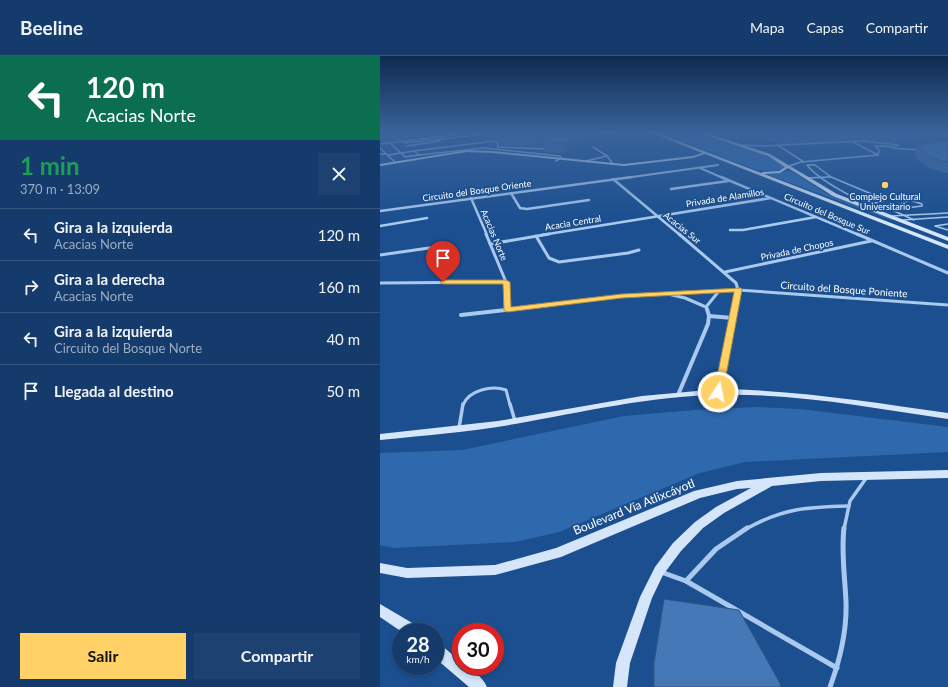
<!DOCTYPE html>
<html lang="es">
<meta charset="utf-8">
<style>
:root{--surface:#143b6b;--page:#1d4271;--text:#f1f3f6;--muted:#9dadc1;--line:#33557e;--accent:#ffd166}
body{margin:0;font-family:Lato,sans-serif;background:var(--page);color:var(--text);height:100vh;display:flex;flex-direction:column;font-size:15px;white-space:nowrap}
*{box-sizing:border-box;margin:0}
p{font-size:13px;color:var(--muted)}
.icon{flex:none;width:22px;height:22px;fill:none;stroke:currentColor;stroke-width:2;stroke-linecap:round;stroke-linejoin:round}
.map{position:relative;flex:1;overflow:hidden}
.panel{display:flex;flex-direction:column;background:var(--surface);width:380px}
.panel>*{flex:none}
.top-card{background:#0b6e4f;color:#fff;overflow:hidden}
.speed{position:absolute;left:12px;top:567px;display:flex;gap:8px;font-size:20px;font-weight:700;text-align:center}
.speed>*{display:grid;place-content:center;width:52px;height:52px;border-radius:50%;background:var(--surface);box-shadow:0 2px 6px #0003,0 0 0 1px var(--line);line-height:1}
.speed small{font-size:10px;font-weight:400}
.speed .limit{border:6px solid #d22;background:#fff;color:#111}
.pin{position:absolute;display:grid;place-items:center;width:34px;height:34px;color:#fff;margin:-41px -17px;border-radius:50% 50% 50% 0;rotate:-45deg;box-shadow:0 0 4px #0007}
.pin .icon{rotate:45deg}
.me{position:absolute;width:44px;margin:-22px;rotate:11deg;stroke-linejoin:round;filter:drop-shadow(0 0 3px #0008)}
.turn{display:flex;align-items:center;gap:14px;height:84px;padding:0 20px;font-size:18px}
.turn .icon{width:52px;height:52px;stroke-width:2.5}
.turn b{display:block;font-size:28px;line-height:34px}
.round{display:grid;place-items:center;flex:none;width:42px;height:42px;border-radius:0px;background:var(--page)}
.overview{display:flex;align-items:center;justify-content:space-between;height:68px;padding:0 20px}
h1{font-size:24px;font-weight:700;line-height:30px;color:#1e9e55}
.action{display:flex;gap:8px;margin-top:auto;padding:8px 20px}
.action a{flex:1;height:46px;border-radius:0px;background:var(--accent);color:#111;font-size:16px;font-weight:700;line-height:46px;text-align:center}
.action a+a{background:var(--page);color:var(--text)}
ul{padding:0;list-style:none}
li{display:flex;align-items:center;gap:12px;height:52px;padding:0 20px;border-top:1px solid var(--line)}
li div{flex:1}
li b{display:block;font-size:15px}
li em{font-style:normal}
header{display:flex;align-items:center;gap:24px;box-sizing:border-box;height:56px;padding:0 20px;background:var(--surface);border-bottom:1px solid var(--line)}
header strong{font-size:19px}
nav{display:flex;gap:22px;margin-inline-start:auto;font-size:14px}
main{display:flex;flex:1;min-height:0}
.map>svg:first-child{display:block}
.green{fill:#2e69ad}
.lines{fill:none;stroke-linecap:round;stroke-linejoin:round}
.lane-far3{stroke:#a9c9ee;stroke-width:1.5}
.lane-far2{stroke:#a9c9ee;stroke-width:3}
.lane-far1{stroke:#a9c9ee;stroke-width:3.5}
.lane{stroke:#a9c9ee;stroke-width:5}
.street-far3{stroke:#a9c9ee;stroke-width:2}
.street-far2{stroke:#a9c9ee;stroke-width:2.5}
.street-far1{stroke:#a9c9ee;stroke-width:3}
.street{stroke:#a9c9ee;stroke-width:4}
.secondary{fill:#d6e6fa;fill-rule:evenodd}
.wall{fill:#3a679d}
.shaded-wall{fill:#305480}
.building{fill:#4478b7;stroke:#305480}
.route{fill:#ffd166;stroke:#a68842}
.poi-dot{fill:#ffd166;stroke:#1b4f8f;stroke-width:1.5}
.labels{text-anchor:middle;stroke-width:3.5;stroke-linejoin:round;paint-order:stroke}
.far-street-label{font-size:9px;fill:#fff;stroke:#1b4f8f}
.far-poi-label{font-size:9px;fill:#fff;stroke:#1b4f8f}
.street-label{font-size:10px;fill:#fff;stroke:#1b4f8f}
.near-street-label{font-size:12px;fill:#fff;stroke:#1b4f8f}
</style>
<header>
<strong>Beeline</strong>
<nav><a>Mapa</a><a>Capas</a><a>Compartir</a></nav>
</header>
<main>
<section class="panel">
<div class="top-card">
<div class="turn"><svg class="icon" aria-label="left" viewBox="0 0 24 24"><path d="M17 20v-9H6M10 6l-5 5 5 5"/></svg><div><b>120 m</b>Acacias Norte</div></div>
</div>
<div class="overview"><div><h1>1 min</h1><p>370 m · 13:09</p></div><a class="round"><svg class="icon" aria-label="close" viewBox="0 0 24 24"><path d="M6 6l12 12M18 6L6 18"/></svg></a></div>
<ul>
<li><svg class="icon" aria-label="left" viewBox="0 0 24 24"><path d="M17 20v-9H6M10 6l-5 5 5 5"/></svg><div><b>Gira a la izquierda</b><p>Acacias Norte</p></div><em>120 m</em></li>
<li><svg class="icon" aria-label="right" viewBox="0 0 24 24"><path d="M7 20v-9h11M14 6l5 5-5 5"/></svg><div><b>Gira a la derecha</b><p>Acacias Norte</p></div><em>160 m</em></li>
<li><svg class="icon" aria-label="left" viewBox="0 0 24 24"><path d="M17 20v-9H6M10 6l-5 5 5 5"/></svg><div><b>Gira a la izquierda</b><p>Circuito del Bosque Norte</p></div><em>40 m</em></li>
<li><svg class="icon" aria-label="arrive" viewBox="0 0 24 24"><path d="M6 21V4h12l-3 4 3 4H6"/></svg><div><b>Llegada al destino</b></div><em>50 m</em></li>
</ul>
<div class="action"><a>Salir</a><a>Compartir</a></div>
</section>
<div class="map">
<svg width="568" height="631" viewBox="0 0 568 631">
<rect width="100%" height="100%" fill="#1b4f8f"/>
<!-- green -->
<g class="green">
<path d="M0 76H86L0 86Z"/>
<path d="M279 76H314L321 78 383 98 404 110V112L396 115 377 114Z"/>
<path d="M443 76H541L547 78 522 88 489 85 400 88 386 83 399 80 433 82Z"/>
<path d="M411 115 444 136 514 164H511L386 118Z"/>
<path d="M377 351 420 353 568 371V396L365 406 320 417 179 476 135 486 14 492 0 489V397L82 394 244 360 314 354Z"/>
</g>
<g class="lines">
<!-- lane-far3 -->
<g class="lane-far3">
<path d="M9 86 25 101 39 99 34 95 114 85 117 86 118 90"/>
<path d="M473 86 498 99"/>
<path d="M24 87 108 78"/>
<path d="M0 88 98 76"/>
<path d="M361 89 382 90 483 85 518 89 515 91 499 90"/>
<path d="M27 90 60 85 58 84"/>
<path d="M399 90 424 106"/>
<path d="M117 91 166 93"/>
<path d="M213 91 227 100 233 108"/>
<path d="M0 92 15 106"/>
<path d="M513 92 539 94"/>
<path d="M0 98H6"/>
<path d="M8 99 34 95"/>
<path d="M39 99 104 92 180 100 181 102 176 105"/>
<path d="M498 99 499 94 495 90H500"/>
<path d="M206 105 227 100"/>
<path d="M427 109H435L451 121 506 144C503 145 500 147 497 147 480 149 437 122 427 109Z"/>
<path d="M409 110 421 106 498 99"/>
<path d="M426 122 450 121"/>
<path d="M530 144 542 148V150L526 152 516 150Z"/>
<path d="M516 150 510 153 534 164"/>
<path d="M511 160 568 157"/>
<path d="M523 164 568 161"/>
<path d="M568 168 555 170 568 174"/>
</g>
<!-- lane-far2 -->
<path class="lane-far2" d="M83 349C89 334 112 329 126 334L130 349"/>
<!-- lane-far1 -->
<g class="lane-far1">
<path d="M130 348 135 365"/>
<path d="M79 372 83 348"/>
<path d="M366 473C403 452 428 451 469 450"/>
<path d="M464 473 470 445 487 421"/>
</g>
<!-- lane -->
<g class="lane">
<path d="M281 516 306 525 457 612"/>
<path d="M306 525 336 493 367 472"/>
<path d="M450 631C460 604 467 576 466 546 465 521 461 496 464 472"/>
</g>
<!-- street-far3 -->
<g class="street-far3">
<path d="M320 112 343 122"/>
<path d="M245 122 338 109"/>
</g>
<!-- street-far2 -->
<g class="street-far2">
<path d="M341 121 479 179"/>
<path d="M233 123 300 179"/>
<path d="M291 133 348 125"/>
<path d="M131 137 140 152 147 153 209 144"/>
<path d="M91 142 107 179"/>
<path d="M0 155 252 121"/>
<path d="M0 170 47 162"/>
<path d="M350 174H363L436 161"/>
<path d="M162 179 391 142"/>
</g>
<!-- street-far1 -->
<g class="street-far1">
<path d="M106 178 126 226 127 254"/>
<path d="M299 178 356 227 358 234 354 254"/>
<path d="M477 178 568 217"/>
<path d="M156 180 169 202 179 206 248 197 259 194"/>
<path d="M110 188 169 178"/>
<path d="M0 199 56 191"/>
<path d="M345 216 491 185"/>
<path d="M0 227 126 226"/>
<path d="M288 238 305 242 326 251 327 254"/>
<path d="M326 251 339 235"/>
<path d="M125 254 242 240 358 234 568 249"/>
</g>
<!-- street -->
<g class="street">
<path d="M81 259 134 253"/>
<path d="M329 260 353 262"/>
<path d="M339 336 355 253"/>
<path d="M298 339 328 268 329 260 327 253"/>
</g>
<!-- secondary -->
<g class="secondary">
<path d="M270 76H275L381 117 383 116 399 115 405 111 388 100 317 76H323L390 98 457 138 568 181V185L453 140 408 112 400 117 384 118 568 189V193L325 98 313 102 244 110 113 97 87 96 0 110V108L87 94 113 95 244 108 313 100 322 97Z"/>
<path d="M339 333C416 334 492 346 568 357V363C492 352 416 337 339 339 270 340 203 356 135 368 91 376 45 379 0 384V378L118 365 262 340Z"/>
<path d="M568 414V422L441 425 392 430 344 457 323 472 301 495 283 519 272 542 250 607 247 631H233L236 607 260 541 275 511 293 487 315 466 336 451 371 432 357 433 320 442 181 501 115 519 27 522 0 517V507L27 512 115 509 176 492 314 435 357 425 441 417Z"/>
<path d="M0 548 39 571 41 576H22L0 561Z"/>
<path d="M55 586 60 588 81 606V610C90 610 104 623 107 631H89L55 602Z"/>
</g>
</g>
<!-- wall -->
<g class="wall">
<path d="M105 76H247L210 80 185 97 164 96 163 86 156 90 120 89 119 85 115 83H106Z"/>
<path d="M568 85V117L549 112 540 106 534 99 537 89Z"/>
</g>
<!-- shaded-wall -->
<g class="shaded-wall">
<path d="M154 76H171L168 82 163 81V85L156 90Z"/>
<path d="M201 76H247L210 80 185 97 184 87Z"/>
</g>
<!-- building -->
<g class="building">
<path d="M170 76H201L184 87 162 85 168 82 163 81Z"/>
<path d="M568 85V106L552 102 542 96 537 89Z"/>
<path d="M284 543 359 554 401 629 400 631H274V607Z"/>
</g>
<!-- sky -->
<linearGradient id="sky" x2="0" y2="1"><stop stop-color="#0f2b4f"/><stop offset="0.46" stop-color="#39639b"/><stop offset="1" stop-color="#39639b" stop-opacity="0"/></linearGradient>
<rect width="568" height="165" fill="url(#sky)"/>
<!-- route -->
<path class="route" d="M126 224 130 226 131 251 242 238 361 232 362 234 343 336 338 339 334 336 354 236 242 242 127 256 124 254 123 228H63L60 226 63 224Z"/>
<!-- markers -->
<circle class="poi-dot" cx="505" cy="129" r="4"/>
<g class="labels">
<!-- far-street labels -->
<g class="far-street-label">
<text transform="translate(97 135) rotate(-8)" y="3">Circuito del Bosque Oriente</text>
<text transform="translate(345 142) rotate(-9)" y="3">Privada de Alamillos</text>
<text transform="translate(447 158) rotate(23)" y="3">Circuito del Bosque Sur</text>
<text transform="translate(193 167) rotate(-9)" y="3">Acacia Central</text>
<text transform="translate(302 172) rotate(39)" y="3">Acacias Sur</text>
<text transform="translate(114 179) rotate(67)" y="3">Acacias Norte</text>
<text transform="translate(417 194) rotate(-12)" y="3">Privada de Chopos</text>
</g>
<!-- far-poi labels -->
<g class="far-poi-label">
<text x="505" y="144">Complejo Cultural<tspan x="505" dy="10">Universitario</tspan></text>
</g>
<!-- street labels -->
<g class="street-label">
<text transform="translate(464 233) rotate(4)" y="4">Circuito del Bosque Poniente</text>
</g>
<!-- near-street labels -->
<g class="near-street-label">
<text transform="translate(254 451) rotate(-22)" y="4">Boulevard Vía Atlixcáyotl</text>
</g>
</g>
</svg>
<div class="speed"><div>28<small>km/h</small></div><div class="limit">30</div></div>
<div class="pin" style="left:63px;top:226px;background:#d93025"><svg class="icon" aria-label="arrive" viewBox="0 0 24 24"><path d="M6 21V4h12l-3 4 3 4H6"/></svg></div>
<svg class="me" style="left:338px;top:336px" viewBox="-20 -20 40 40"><circle r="17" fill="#ffd166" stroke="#fff" stroke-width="3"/><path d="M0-11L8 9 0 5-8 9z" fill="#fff"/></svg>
</div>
</main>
